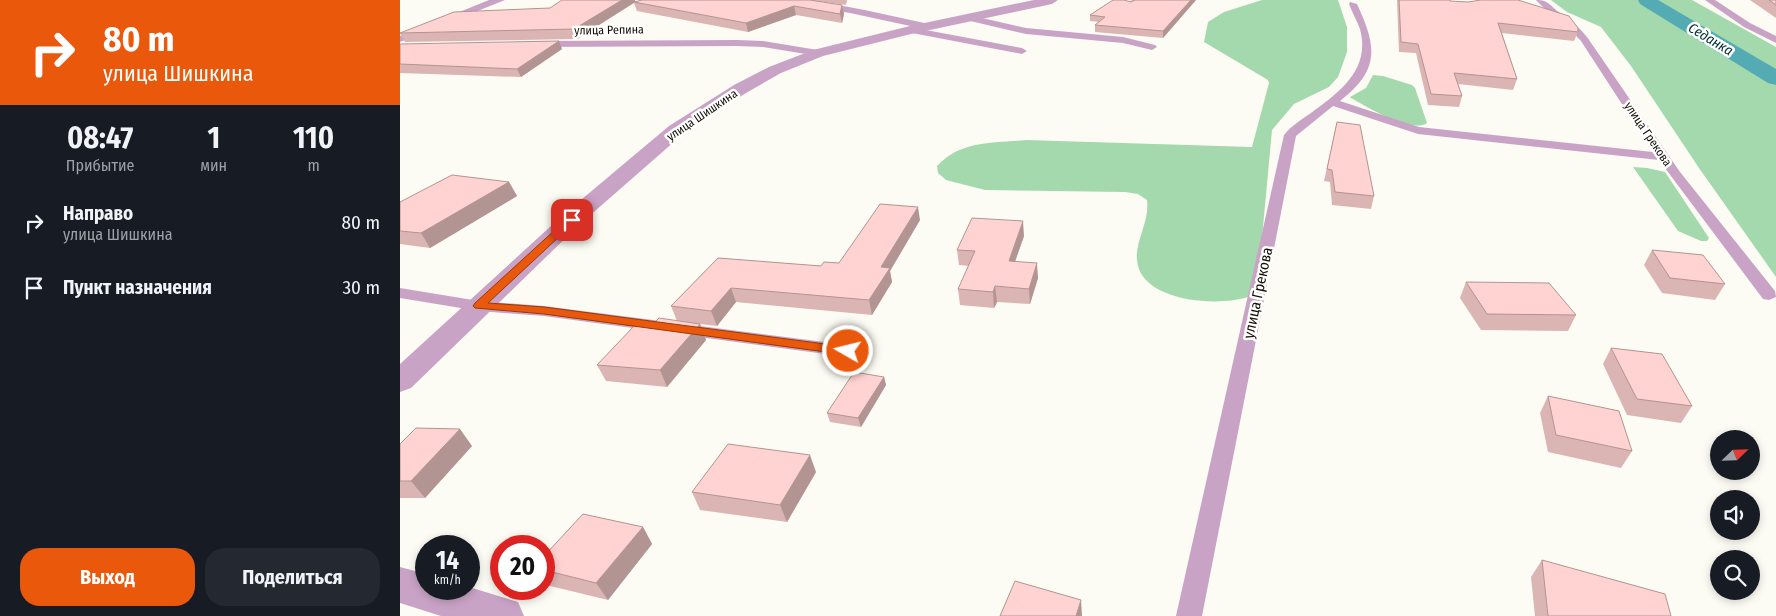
<!DOCTYPE html>
<html lang="ru">
<meta charset="utf-8">
<style>
:root{--surface:#171b24;--page:#242831;--text:#f1f3f6;--muted:#9ea1a6;--accent:#ea580c}
body{margin:0;font-family:"Fira Sans Condensed",sans-serif;background:var(--page);color:var(--text);height:100vh;display:flex;flex-direction:column;font-size:19px;white-space:nowrap}
*{box-sizing:border-box;margin:0}
p{font-size:16px;color:var(--muted)}
.icon{flex:none;width:28px;height:28px;fill:none;stroke:currentColor;stroke-width:2;stroke-linecap:round;stroke-linejoin:round}
.map{position:relative;flex:1;overflow:hidden}
.side{display:flex;flex-direction:column;background:var(--surface);width:400px}
.side>*{flex:none}
.banner{background:#ea580c;color:#fff;overflow:hidden}
.needle{width:32px;rotate:67deg}
.buttons{position:absolute;left:1310px;top:430px;display:grid;gap:10px}
.buttons a{display:grid;place-items:center;width:50px;height:50px;border-radius:50%;background:var(--surface);box-shadow:0 2px 8px #0003;font-size:25px}
.speed{position:absolute;left:15px;top:535px;display:flex;gap:10px;font-size:25px;font-weight:700;text-align:center}
.speed>*{display:grid;place-content:center;width:65px;height:65px;border-radius:50%;background:var(--surface);box-shadow:0 2px 8px #0003;line-height:1}
.speed small{font-size:12px;font-weight:400}
.speed .limit{border:8px solid #d22;background:#fff;color:#111}
.pin{position:absolute;display:grid;place-items:center;width:42px;height:42px;color:#fff;margin:-21px;border-radius:10px;box-shadow:0 2px 8px #0006}
.me{position:absolute;width:55px;margin:-28px;rotate:278deg;stroke-linejoin:round;filter:drop-shadow(0 0 4px #0008)}
.turn{display:flex;align-items:center;gap:18px;height:105px;padding:0 20px;font-size:22px}
.turn .icon{width:65px;height:65px;stroke-width:2.5}
.turn b{display:block;font-size:35px;line-height:42px}
.eta{display:flex;justify-content:space-evenly;align-items:center;height:85px;text-align:center}
.eta b{font-size:30px;font-weight:700;line-height:35px}
.cta{display:flex;gap:10px;margin-top:auto;padding:10px 20px}
.cta a{flex:1;height:58px;border-radius:20px;background:var(--accent);color:#fff;font-size:20px;font-weight:700;line-height:58px;text-align:center}
.cta a+a{background:var(--page);color:var(--text)}
ul{padding:0;list-style:none}
li{display:flex;align-items:center;gap:15px;height:65px;padding:0 20px}
li div{flex:1}
li b{display:block;font-size:19px}
li em{font-style:normal}
main{display:flex;flex:1;min-height:0}
.map>svg:first-child{display:block}
.forest{fill:#a3d9ac}
.lines{fill:none;stroke-linecap:round;stroke-linejoin:round}
.canal{fill:#55abb3;fill-rule:evenodd}
.lane{fill:#c9a3c6;fill-rule:evenodd}
.street{fill:#c9a3c6;fill-rule:evenodd}
.wall{fill:#dbb5b4}
.shaded-wall{fill:#b29492}
.building{fill:#ffd3d1;stroke:#b29492}
.route{fill:#ea580c;stroke:#983908}
.labels{text-anchor:middle;stroke-width:5;stroke-linejoin:round;paint-order:stroke}
.far-street-label{font-size:12px;fill:#130f04;stroke:#fff}
.far-water-label{font-size:14px;font-style:italic;fill:#063236;stroke:#fff}
.street-label{font-size:15px;fill:#130f04;stroke:#fff}
</style>
<main>
<section class="side">
<div class="banner">
<div class="turn"><svg class="icon" aria-label="right" viewBox="0 0 24 24"><path d="M7 20v-9h11M14 6l5 5-5 5"/></svg><div><b>80 m</b>улица Шишкина</div></div>
</div>
<div class="eta">
<div><b>08:47</b><p>Прибытие</p></div>
<div><b>1</b><p>мин</p></div>
<div><b>110</b><p>m</p></div>
</div>
<ul>
<li><svg class="icon" aria-label="right" viewBox="0 0 24 24"><path d="M7 20v-9h11M14 6l5 5-5 5"/></svg><div><b>Направо</b><p>улица Шишкина</p></div><em>80 m</em></li>
<li><svg class="icon" aria-label="arrive" viewBox="0 0 24 24"><path d="M6 21V4h12l-3 4 3 4H6"/></svg><div><b>Пункт назначения</b></div><em>30 m</em></li>
</ul>
<div class="cta"><a>Выход</a><a>Поделиться</a></div>
</section>
<div class="map">
<svg width="1376" height="616" viewBox="0 0 1376 616">
<rect width="100%" height="100%" fill="#fdfcf4"/>
<!-- forest -->
<g class="forest">
<path d="M862 0H938L947 27V52L938 77 929 87 894 104 872 130 858 281 848 297C818 307 740 302 737 260 735 241 750 221 747 200L738 194 725 192 585 190 546 180 538 173 537 166C561 140 593 143 626 140L852 147 869 83 868 80 804 42 808 22 824 12Z"/>
<path d="M1151 0H1292L1376 47V277L1299 168 1231 66 1201 27 1167 12Z"/>
<path d="M973 75 983 76 1012 85 1015 88 1027 123C1011 134 967 107 951 98L950 97 966 88Z"/>
<path d="M1233 167 1247 168 1265 172 1309 238 1307 241H1301L1278 231Z"/>
</g>
<g class="lines">
<!-- canal -->
<path class="canal" d="M1238 0H1258L1376 69V85L1368 83 1240 4Z"/>
<!-- lane -->
<g class="lane">
<path d="M89 0H105L0 42V36Z"/>
<path d="M381 0C431 0 480 14 529 24L533 27 529 30 450 13 385 2Z"/>
<path d="M1136 0C1149 0 1150 6 1160 13 1170 20 1179 27 1187 37L1280 172 1375 291 1376 297 1369 300 1363 299 1259 160 1018 134 933 106 896 136 802 616H776L884 135C891 126 902 119 911 113 939 92 971 70 960 29 957 21 952 12 949 4L950 2 957 4C977 47 980 70 940 101L1019 127 1253 152 1181 41C1167 25 1150 15 1136 0Z"/>
<path d="M1305 0H1315L1350 23 1376 36V43L1344 27Z"/>
<path d="M569 15 626 28 723 37 755 45 757 47 752 50 723 43 626 34 566 20V16Z"/>
<path d="M515 28 622 48 627 51 622 54 512 33 510 31Z"/>
<path d="M337 40 363 41 418 50 423 53 418 56 363 47 337 46 138 47 133 44 138 41Z"/>
<path d="M0 288 79 301 144 306 448 345 455 347 457 351 455 355 448 357 144 316 79 311 0 298Z"/>
</g>
<!-- street -->
<g class="street">
<path d="M634 0H658L652 4 511 34 423 56 381 73 346 93 283 134 179 225 11 388 0 392V364L163 215 269 126 334 85 369 67 413 50 510 26Z"/>
<path d="M0 567 26 574V589H69V587L118 602 124 616H41L0 603Z"/>
</g>
</g>
<!-- wall -->
<g class="wall">
<path d="M242 0H447L446 5 411 0 442 5 444 14 442 23 396 15 348 32 237 11 234 3 177 39 5 42 0 33 150 8 235 2Z"/>
<path d="M729 0H796L763 38 695 32V25L699 22 690 21V15L733 1Z"/>
<path d="M997 0H1050V1L1178 32 1174 41 1102 33 1117 79 1113 90 1058 84 1062 96 1059 107 1028 105 1016 53 999 52Z"/>
<path d="M1350 0H1376V18Z"/>
<path d="M0 44 162 49 121 77 0 73Z"/>
<path d="M937 122 974 196 971 209 932 205 930 182 924 181Z"/>
<path d="M109 182 117 196 30 248 0 244V202Z"/>
<path d="M520 220 490 271 492 282 472 315 336 302 317 326 300 324 306 340 267 387 206 381 197 365 277 321 271 306 318 258 421 266 439 263Z"/>
<path d="M624 236 615 261 638 278 630 304 597 302 594 308 560 305 558 289 569 266 559 265 557 250Z"/>
<path d="M1252 250 1325 284 1315 300 1262 293 1244 265Z"/>
<path d="M1066 282 1176 315 1168 331 1081 330 1060 298Z"/>
<path d="M1211 348 1292 406 1281 423 1227 415 1203 364Z"/>
<path d="M484 377 486 385 461 427 430 422 427 413Z"/>
<path d="M1148 396 1232 451 1221 468 1148 452 1140 413Z"/>
<path d="M0 444 72 446 25 498H0Z"/>
<path d="M416 472 387 522 300 510 292 492Z"/>
<path d="M243 527 252 544 208 600 146 585 144 582V556Z"/>
<path d="M1142 560 1271 616H1135L1131 577Z"/>
</g>
<!-- shaded-wall -->
<g class="shaded-wall">
<path d="M222 0H235V2L177 39 174 29Z"/>
<path d="M791 0H796L763 38V31Z"/>
<path d="M442 5 444 14 442 23 440 14Z"/>
<path d="M394 6 396 15 348 32 346 23Z"/>
<path d="M159 41 162 49 121 77 117 69Z"/>
<path d="M109 182 117 196 30 248 21 233Z"/>
<path d="M518 207 520 220 490 271 492 282 472 315 469 300 481 267Z"/>
<path d="M623 221 624 236 610 276 609 261Z"/>
<path d="M637 263 638 278 630 304 629 289Z"/>
<path d="M595 286 597 302 594 308 593 292Z"/>
<path d="M331 288 336 302 317 326 311 311Z"/>
<path d="M300 324 306 340 267 387 260 370Z"/>
<path d="M484 377 486 385 461 427 458 418Z"/>
<path d="M60 429 72 446 25 498 11 481Z"/>
<path d="M410 455 416 472 387 522 380 505Z"/>
<path d="M243 527 252 544 208 600 196 583Z"/>
<path d="M681 600 682 616H676Z"/>
</g>
<!-- building -->
<g class="building">
<path d="M162 0H222L174 29 0 33 54 12 150 8Z"/>
<path d="M242 0H410L442 5 440 14 394 6 346 23 234 2Z"/>
<path d="M713 0H724L731 2 735 0H791L763 31 695 25 705 17 690 15Z"/>
<path d="M999 0H1050V1L1068 2 1081 0H1118L1169 16 1178 28V32L1098 23 1117 79 1054 73 1062 96 1031 94 1018 44 1001 42Z"/>
<path d="M1369 0H1376V5Z"/>
<path d="M159 41 117 69 0 64V44Z"/>
<path d="M937 122 960 125 974 196 935 192 932 170 927 169Z"/>
<path d="M52 175 109 182 21 233 0 231V202Z"/>
<path d="M480 204 518 207 481 267 490 268 469 300 331 288 311 311 271 306 318 258 421 266 424 262 439 263Z"/>
<path d="M572 218 623 221 609 261 637 263 629 289 595 286 593 292 558 289 575 251 557 250Z"/>
<path d="M1252 250 1303 255 1325 284 1270 278Z"/>
<path d="M1066 282 1149 283 1176 315 1087 314Z"/>
<path d="M259 318 300 324 260 370 197 365 235 325 250 327Z"/>
<path d="M1211 348 1262 354 1292 406 1237 399Z"/>
<path d="M454 372 484 377 458 418 427 413Z"/>
<path d="M1148 396 1219 411 1232 451 1156 435Z"/>
<path d="M16 428 60 429 11 481H0V444Z"/>
<path d="M328 444 410 455 380 505 292 492Z"/>
<path d="M183 514 243 527 196 583 144 570V556Z"/>
<path d="M1142 560 1265 594 1271 616H1148Z"/>
<path d="M615 581 681 600 676 616H600Z"/>
</g>
<!-- route -->
<path class="route" d="M172 217 176 220 175 222 88 303 144 307 448 347 454 351 448 355 144 314 75 308 73 306 75 303 168 218Z"/>
<g class="labels">
<!-- far-street labels -->
<g class="far-street-label">
<text transform="translate(209 30) rotate(-1)" y="4">улица Репина</text>
<text transform="translate(302 115) rotate(-34)" y="4">улица Шишкина</text>
<text transform="translate(1248 134) rotate(56)" y="4">улица Грекова</text>
</g>
<!-- far-water labels -->
<g class="far-water-label">
<text transform="translate(1311 39) rotate(31)" y="5">Седанка</text>
</g>
<!-- street labels -->
<g class="street-label">
<text transform="translate(858 293) rotate(-78)" y="5">улица Грекова</text>
</g>
</g>
</svg>
<div class="buttons">
<a><svg class="needle" viewBox="-14 -14 28 28"><path d="M0-13l5 13h-10z" fill="#e53935"/><path d="M0 13l5-13h-10z" fill="#9ea1a6"/></svg></a>
<a><svg class="icon" aria-label="sound" viewBox="0 0 24 24"><path d="M4 9h4l5-4v14l-5-4H4zM17 9q2 3 0 6"/></svg></a>
<a><svg class="icon" aria-label="search" viewBox="0 0 24 24"><circle cx="10" cy="10" r="6"/><path d="M15 15l6 6"/></svg></a>
</div>
<div class="speed"><div>14<small>km/h</small></div><div class="limit">20</div></div>
<div class="pin" style="left:172px;top:220px;background:#d93025"><svg class="icon" aria-label="arrive" viewBox="0 0 24 24"><path d="M6 21V4h12l-3 4 3 4H6"/></svg></div>
<svg class="me" style="left:448px;top:351px" viewBox="-20 -20 40 40"><circle r="17" fill="#ea580c" stroke="#fff" stroke-width="3"/><path d="M0-11L8 9 0 5-8 9z" fill="#fff"/></svg>
</div>
</main>
